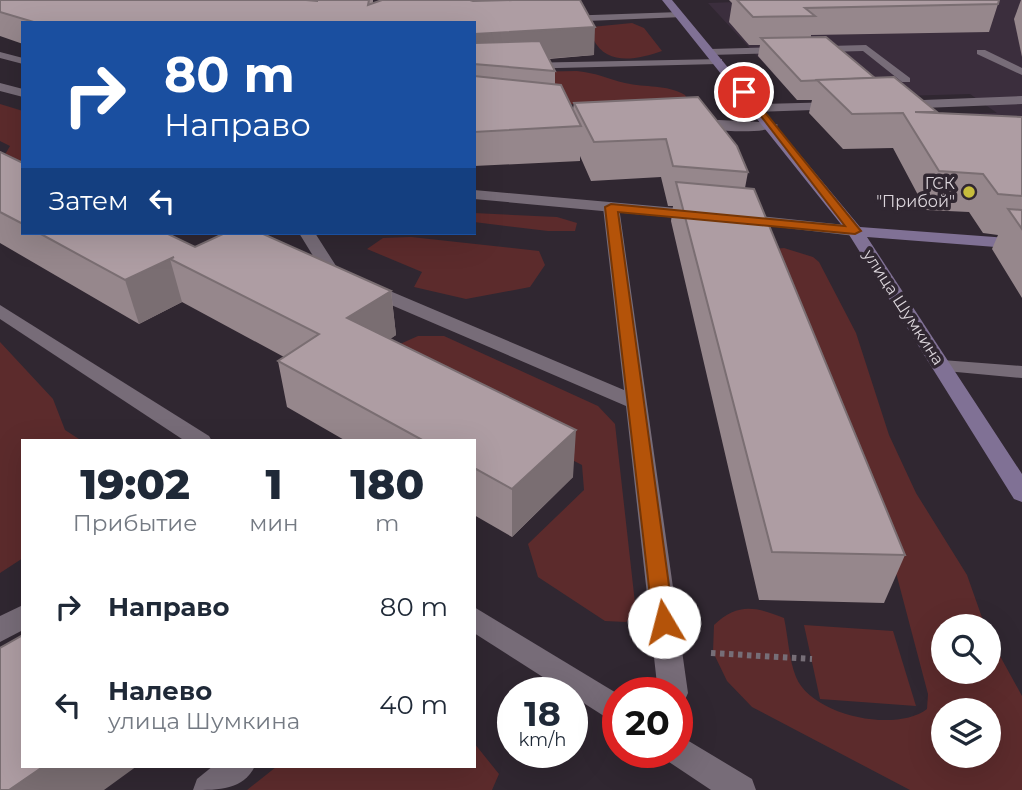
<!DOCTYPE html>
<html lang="ru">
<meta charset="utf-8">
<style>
:root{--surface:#fff;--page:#f2f2f3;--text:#1f2937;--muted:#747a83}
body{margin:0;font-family:Montserrat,sans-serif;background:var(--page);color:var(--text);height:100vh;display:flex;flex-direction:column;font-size:26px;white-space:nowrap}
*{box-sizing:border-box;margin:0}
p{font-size:23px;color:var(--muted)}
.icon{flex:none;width:38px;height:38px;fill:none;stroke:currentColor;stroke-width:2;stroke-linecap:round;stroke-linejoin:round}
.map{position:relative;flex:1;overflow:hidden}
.panel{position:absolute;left:21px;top:439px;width:455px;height:329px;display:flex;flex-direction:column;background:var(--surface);border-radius:0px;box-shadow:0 7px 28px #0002}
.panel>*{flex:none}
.top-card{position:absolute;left:21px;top:21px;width:455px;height:214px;border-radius:0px;box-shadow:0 7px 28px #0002;background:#1a4fa0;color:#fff;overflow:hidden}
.buttons{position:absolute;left:931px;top:614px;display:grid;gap:14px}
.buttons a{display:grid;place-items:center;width:70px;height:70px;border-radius:50%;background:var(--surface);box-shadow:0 7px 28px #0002;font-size:35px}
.speed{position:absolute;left:497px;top:677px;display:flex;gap:14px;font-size:35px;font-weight:700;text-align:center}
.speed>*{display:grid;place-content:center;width:91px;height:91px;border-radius:50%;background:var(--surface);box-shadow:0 7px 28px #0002;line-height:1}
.speed small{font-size:18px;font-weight:400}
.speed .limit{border:10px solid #d22;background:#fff;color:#111}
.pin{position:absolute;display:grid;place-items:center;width:60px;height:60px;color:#fff;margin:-30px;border:4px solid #fff;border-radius:50%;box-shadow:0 2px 7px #0007}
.me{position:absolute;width:77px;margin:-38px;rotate:352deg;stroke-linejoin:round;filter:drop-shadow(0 0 5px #0008)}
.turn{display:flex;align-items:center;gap:24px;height:147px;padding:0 28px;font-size:32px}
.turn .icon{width:91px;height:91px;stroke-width:2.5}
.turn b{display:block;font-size:49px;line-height:60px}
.then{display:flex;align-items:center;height:66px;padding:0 28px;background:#0003;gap:14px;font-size:26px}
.eta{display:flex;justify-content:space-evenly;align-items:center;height:119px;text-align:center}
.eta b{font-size:42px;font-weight:800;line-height:49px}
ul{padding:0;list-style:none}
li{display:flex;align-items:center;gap:21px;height:98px;padding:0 28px}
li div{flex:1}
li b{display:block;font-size:26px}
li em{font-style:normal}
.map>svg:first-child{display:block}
.built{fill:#3b2e3d}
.green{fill:#5c2b2c;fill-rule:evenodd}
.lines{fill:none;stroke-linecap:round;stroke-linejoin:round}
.path{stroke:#766e77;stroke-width:6;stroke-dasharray:4.5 4.5;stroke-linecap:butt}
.lane{fill:#776c78;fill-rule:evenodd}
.street{fill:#776c78;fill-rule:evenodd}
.secondary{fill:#807195;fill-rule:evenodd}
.wall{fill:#96878c}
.shaded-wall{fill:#7a6e72}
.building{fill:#ae9da3;stroke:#7a6e72;stroke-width:2}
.route{fill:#b45309;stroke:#753606;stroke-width:2}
.poi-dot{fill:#c6bc3c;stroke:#302731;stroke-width:2.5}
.labels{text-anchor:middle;stroke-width:7;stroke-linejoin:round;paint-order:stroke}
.far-poi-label{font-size:16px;fill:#dcd6dc;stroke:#302731;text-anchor:end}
.far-street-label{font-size:16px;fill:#dcd6dc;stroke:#302731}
</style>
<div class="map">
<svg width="1022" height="790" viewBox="0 0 1022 790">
<rect width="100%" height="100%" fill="#302731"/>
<!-- built -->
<path class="built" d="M794 0H1022V153L869 114 997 113 970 94 797 99 708 3Z"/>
<!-- green -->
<g class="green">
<path d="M632 23 644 28 662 51C636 60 607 66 593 39L474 32 571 29Z"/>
<path d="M577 71C597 73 608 79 625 83 646 88 666 84 685 95L688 100 621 109 561 103 474 73Z"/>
<path d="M0 104 23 111V174L0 163 10 146 0 141Z"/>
<path d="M474 213 557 217 577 223 575 231H548L474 222Z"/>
<path d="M411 237 539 251 545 265 530 287 466 299 414 287 422 272 367 249 383 238Z"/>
<path d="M784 248 813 257 819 262 856 333 889 435 916 493 967 575 985 626H943V672H989V636L1022 696V790H910L752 707 727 681 713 652 714 625C737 603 755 606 784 618 788 636 789 660 796 677 812 716 896 733 927 709L928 694 890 550 775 249ZM943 710H989V756H943Z"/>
<path d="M418 336H444L598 406 615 424 636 612 626 622 605 621 538 577 528 544 584 490 582 465 393 369 388 357 400 344Z"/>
<path d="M0 342 53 399 65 430 82 441H23V558L0 573Z"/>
<path d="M804 625 893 631 916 706 820 699Z"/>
<path d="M474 743 499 774 492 790H247L276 767 474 766Z"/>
</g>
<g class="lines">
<!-- path -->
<path class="path" d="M711 653 812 659"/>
<!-- lane -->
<g class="lane">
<path d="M680 12 683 17 563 22 558 19 563 16Z"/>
<path d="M866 45 910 78V82H902L863 51 710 55 705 52 710 49Z"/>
<path d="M977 50H985L1022 68V75L977 54Z"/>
<path d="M0 52 23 58V64L0 58Z"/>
<path d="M722 59V63L718 64 474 70V64Z"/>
<path d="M1022 96V104L898 109 892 105 898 101Z"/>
<path d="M838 102 842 103V109L757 112 751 108 757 104Z"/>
<path d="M692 119C707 120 773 121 778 125 764 136 706 130 687 126L686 123Z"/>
<path d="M611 202 619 207 688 693 684 702 677 705V693H658L626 406 326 277 299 233H315L338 269 624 390 603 207Z"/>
<path d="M942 360 1022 366V378L935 370 932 366Z"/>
<path d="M23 605V630L0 642V616Z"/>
<path d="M213 766H255C243 790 219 790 193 790L197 779Z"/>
</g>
<!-- street -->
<g class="street">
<path d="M0 83 23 89V97L0 91Z"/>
<path d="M474 190 699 210 707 215 699 220 474 199Z"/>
<path d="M741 214 855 226 863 231 855 236 735 222 733 219Z"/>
<path d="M0 305 209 436 212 441H185L0 319Z"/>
<path d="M474 607 618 694V725L474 633Z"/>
<path d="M677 734 752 779 756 790H711L666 760 663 752H677Z"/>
</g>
<!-- secondary -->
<path class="secondary" d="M662 0H672L860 227 1022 239V249L867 237 1022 474V502L1014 499 848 233Z"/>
</g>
<!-- wall -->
<g class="wall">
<path d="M0 0 317 1 373 0V4L382 0H580L594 55 549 59 555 71V84L573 109 574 103 748 172 745 188 905 555 884 603 759 600 671 221 673 206H668L661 177 591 181 580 156V161L474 166V23H23V44L0 36Z"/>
<path d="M729 0H999L998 4 989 32 811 35V37L875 78 937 112 936 113 1022 117V298L992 249 998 235 983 233 969 212 926 210 893 148 843 149 809 113 812 100H797L758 56 760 45H749L729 22 732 3Z"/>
<path d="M1021 0H1022V57L1014 19Z"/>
<path d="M0 152 23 163V233H166L195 247 391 291 396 335 390 339 573 477 512 537 474 515V441H346L287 407 278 361 284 357 182 302 139 324 0 243Z"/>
</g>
<!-- shaded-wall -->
<g class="shaded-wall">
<path d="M595 27 594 55 474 64V34Z"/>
<path d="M170 259 182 302 139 324 125 280Z"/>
<path d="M391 291 396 335 354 363 347 318Z"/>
<path d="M576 430 573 477 512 537V489Z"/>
<path d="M44 766H137L104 790H9Z"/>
</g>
<!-- building -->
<g class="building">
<path d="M0 0H306L317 1V0H369L368 5 382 0H470L473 1 513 0H580L595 27 474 34V23H37L0 12Z"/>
<path d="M737 0H999L998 4 805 8 815 16 753 17Z"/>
<path d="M826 37 875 78 801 81 761 38Z"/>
<path d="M540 41 555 71 474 64V43Z"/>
<path d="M474 76 561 85 581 126 474 132Z"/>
<path d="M894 77 937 112H915L1022 117V196L998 194 983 174 939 171 903 113 852 114 817 80Z"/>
<path d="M698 97 737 146 748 172 673 166 666 139 594 142 574 103Z"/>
<path d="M0 152 23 163V224L0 212Z"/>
<path d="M676 182 754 189 905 555 772 552Z"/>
<path d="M1008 209 1022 210V229Z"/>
<path d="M39 233H166L195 247 225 233H261L391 291 347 318 576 430 512 489 474 468V441H424L278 361 319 334 170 259 174 257 125 280Z"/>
<path d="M23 635V766H44L9 790H0V648Z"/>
</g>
<!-- route -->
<path class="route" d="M741 90H747L861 231 855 234 618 212 674 622 671 628 664 631 656 628 653 622 605 207 611 204 845 226Z"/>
<!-- markers -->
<circle class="poi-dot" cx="969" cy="192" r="7"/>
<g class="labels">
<!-- far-poi labels -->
<g class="far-poi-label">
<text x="955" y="189">ГСК<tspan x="955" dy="18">"Прибой"</tspan></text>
</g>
<!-- far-street labels -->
<g class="far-street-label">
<text transform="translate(904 307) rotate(57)" y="6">улица Шумкина</text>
</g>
</g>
</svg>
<div class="buttons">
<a><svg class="icon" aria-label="search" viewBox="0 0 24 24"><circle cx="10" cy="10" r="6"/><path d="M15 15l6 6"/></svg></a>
<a><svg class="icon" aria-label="layers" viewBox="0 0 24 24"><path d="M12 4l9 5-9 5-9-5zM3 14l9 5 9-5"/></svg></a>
</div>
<div class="speed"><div>18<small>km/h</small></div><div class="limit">20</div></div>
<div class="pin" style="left:744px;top:92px;background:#d93025"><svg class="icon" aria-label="arrive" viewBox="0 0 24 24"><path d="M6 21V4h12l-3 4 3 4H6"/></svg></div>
<svg class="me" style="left:664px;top:622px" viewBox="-20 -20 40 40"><circle r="19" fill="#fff"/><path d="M0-13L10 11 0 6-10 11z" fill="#b45309"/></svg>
<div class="top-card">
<div class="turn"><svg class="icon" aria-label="right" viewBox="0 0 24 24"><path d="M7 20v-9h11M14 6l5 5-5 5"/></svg><div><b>80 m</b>Направо</div></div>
<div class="then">Затем<svg class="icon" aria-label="left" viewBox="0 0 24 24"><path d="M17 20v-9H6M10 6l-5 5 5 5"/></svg></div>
</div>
<section class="panel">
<div class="eta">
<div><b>19:02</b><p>Прибытие</p></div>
<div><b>1</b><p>мин</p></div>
<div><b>180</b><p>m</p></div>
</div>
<ul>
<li><svg class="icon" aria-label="right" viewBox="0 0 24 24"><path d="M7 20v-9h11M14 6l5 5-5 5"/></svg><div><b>Направо</b></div><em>80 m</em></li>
<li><svg class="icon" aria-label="left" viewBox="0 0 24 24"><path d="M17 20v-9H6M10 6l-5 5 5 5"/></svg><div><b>Налево</b><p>улица Шумкина</p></div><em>40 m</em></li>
</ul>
</section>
</div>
